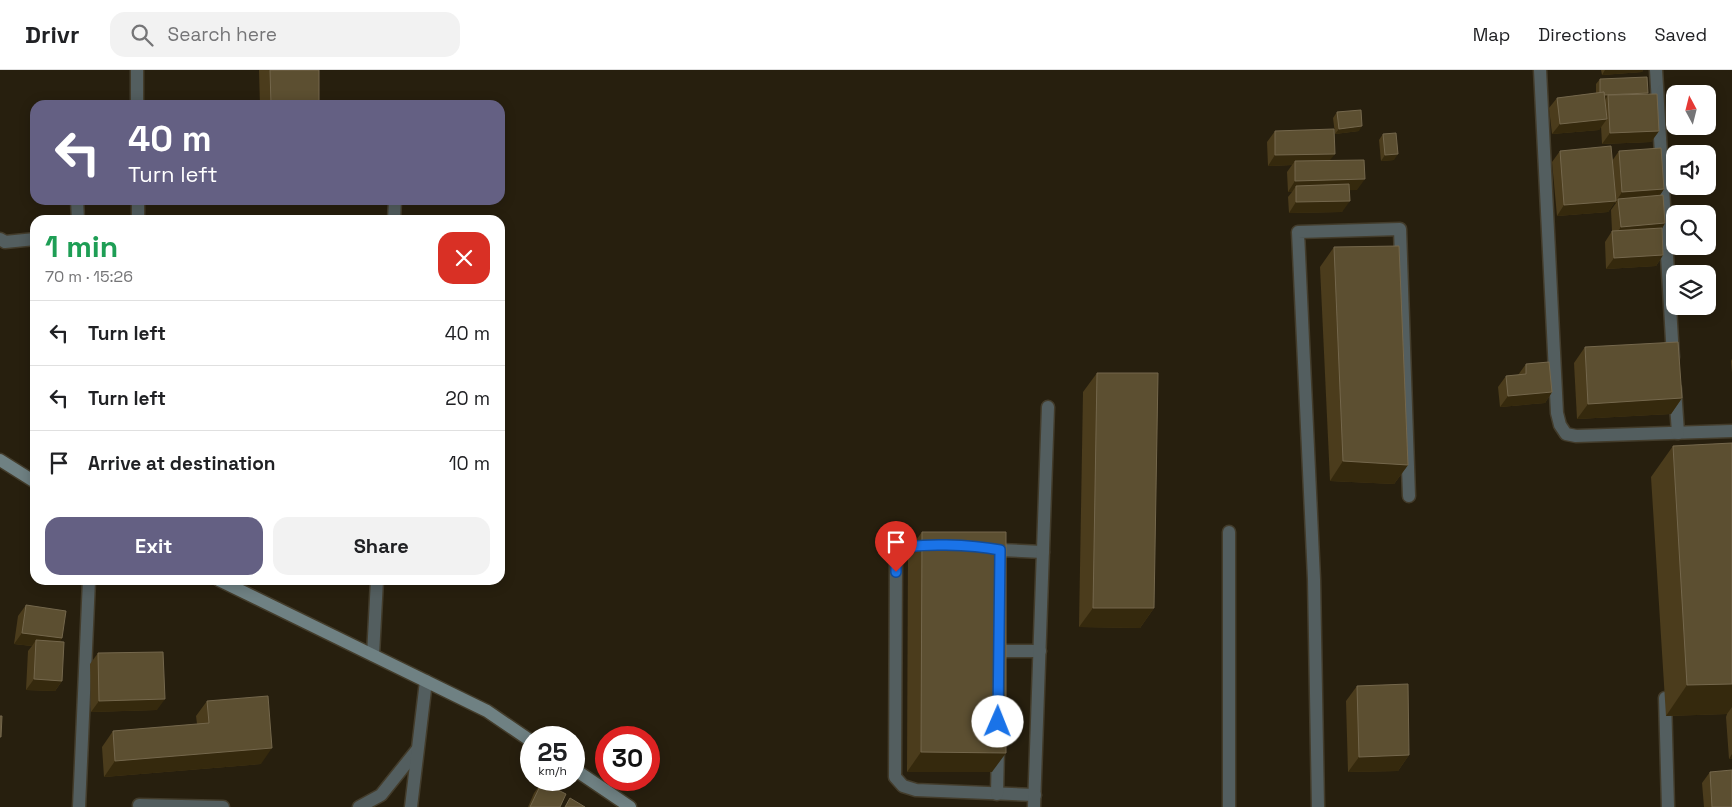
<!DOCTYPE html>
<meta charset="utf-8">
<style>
:root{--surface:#fff;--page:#f2f2f2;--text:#202124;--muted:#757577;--line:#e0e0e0;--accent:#646083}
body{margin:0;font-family:"Space Grotesk",sans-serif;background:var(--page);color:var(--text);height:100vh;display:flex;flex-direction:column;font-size:19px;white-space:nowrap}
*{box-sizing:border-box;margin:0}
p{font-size:16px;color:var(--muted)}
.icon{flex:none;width:28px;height:28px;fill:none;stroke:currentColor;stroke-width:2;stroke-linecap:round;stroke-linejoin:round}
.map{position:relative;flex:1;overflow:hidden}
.drawer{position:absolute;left:30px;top:145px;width:475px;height:370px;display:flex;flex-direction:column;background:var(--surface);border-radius:15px;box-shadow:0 2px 12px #0003}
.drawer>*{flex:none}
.top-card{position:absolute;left:30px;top:30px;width:475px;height:105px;border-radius:15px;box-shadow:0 2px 12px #0003;background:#646083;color:#fff;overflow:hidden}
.needle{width:32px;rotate:353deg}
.fabs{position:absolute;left:1666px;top:15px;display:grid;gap:10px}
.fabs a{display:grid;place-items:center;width:50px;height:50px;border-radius:10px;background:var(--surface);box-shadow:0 2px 12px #0003;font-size:25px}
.speed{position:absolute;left:520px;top:656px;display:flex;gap:10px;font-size:25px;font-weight:700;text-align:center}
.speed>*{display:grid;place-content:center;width:65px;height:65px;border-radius:50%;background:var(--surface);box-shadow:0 2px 12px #0003;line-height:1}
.speed small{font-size:12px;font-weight:400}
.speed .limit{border:8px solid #d22;background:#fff;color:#111}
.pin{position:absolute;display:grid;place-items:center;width:42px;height:42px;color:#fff;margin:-51px -21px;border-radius:50% 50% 50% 0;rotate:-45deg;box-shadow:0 0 5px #0007}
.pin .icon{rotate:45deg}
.me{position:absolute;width:55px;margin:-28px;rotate:1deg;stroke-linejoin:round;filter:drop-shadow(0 0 4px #0008)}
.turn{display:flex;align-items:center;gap:18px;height:105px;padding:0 15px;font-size:22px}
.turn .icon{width:65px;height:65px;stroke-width:2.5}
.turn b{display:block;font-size:35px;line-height:42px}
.round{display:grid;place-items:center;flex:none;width:52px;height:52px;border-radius:15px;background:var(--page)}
.headline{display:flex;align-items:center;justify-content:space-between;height:85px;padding:0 15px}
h1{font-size:30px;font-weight:700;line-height:38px;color:#1e9e55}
.cta{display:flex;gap:10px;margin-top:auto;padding:10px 15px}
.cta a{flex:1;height:58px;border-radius:15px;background:var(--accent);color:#fff;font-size:20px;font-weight:700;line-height:58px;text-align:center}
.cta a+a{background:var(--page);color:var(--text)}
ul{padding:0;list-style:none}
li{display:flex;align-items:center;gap:15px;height:65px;padding:0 15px;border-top:1px solid var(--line)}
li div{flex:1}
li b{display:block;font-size:19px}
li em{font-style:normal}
header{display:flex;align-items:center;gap:30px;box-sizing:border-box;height:70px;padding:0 25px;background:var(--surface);border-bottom:1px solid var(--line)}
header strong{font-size:24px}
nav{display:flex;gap:28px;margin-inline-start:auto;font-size:18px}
.search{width:350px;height:45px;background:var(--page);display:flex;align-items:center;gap:12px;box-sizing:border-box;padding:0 18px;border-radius:15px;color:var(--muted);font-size:19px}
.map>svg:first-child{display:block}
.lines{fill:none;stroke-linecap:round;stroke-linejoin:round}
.lane-casing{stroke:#433c2b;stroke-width:15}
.street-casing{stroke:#433c2b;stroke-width:15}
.secondary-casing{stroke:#433c2b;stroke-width:15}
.lane{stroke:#535e5f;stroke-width:12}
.street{stroke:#535e5f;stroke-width:12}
.secondary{stroke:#6f8183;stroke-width:12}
.wall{fill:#4b3c1c}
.shaded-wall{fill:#35290d}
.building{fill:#5c4f31;stroke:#74674c}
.route-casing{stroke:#114b97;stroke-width:12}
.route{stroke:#1a73e8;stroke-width:9}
</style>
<header>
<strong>Drivr</strong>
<div class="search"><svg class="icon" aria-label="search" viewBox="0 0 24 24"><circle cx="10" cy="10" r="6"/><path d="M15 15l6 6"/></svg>Search here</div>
<nav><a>Map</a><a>Directions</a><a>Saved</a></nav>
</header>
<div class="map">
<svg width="1732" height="737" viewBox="0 0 1732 737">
<rect width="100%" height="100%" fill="#271f0e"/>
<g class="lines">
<!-- lane casing -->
<g class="lane-casing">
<g id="lane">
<path d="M139 735 223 737"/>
<path d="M359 737 381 725 417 680"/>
</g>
</g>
<!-- street casing -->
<g class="street-casing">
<g id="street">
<path d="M1540 0 1557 343 1560 355 1566 364 1576 366 1732 361"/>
<path d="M1656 0 1673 287"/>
<path d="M137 35V0"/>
<path d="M77 130 78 150"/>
<path d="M138 130V150"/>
<path d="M394 150 395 130"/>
<path d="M0 169 5 172 35 169"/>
<path d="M1675 319 1678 363"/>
<path d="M1229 462V737"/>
<path d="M926 476 902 478 896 483 895 707 903 716 916 720 1035 725"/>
<path d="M1000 480 1043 482"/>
<path d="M999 581H1040"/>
<path d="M373 585 377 510"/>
<path d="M1665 628 1668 737"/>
<path d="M997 724 998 678"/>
<path d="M79 737 89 510"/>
<path d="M411 737 426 611"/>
<path d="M1034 737 1048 337"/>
<path d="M1318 737 1314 509 1298 162 1400 159 1409 426"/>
</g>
</g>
<!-- secondary casing -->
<g class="secondary-casing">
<g id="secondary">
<path d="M0 390 35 412"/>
<path d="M219 510 487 641 531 671"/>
<path d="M574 699 630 737"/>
</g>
</g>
<!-- lane -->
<use href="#lane" class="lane"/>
<!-- street -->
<use href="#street" class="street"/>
<!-- secondary -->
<use href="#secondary" class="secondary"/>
</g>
<!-- wall -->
<g class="wall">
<path d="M259 0H319V35H260Z"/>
<path d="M1601 0H1643L1642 2 1602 5Z"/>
<path d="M1600 9 1647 24 1659 61 1651 72 1602 74 1601 56 1599 60 1552 64 1549 38 1557 28 1596 23V14Z"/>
<path d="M1337 42 1359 61 1335 64 1333 48Z"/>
<path d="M1275 61 1330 90 1357 120H1350L1342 142 1289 143 1288 127 1292 122H1288L1287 102 1292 95 1268 96 1267 72Z"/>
<path d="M1383 64 1394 90 1381 91 1379 70Z"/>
<path d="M1560 81 1612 91 1619 81 1664 119 1659 126 1665 153 1662 159 1663 185 1656 196 1606 199 1605 172 1612 161 1611 140 1616 133H1615V132L1608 142 1557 146 1552 92Z"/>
<path d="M1334 177 1408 395 1394 414 1330 411 1320 197Z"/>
<path d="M1585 277 1682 328 1671 344 1577 349 1574 293Z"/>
<path d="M1732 289V303L1731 291Z"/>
<path d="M1526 294 1552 322 1545 333 1500 337 1498 317 1506 306 1518 305Z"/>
<path d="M1097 303 1154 538 1140 558 1079 557 1083 322Z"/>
<path d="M1732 373V689H1729L1726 647 1727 644 1666 646 1651 407 1673 376Z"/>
<path d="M922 462 992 702H907L908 481Z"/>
<path d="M26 535 62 568 60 571 62 611 55 621 26 620 28 581 32 576 14 574 18 546Z"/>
<path d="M98 583 157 640 91 642 90 594Z"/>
<path d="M1357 616 1409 685 1398 701 1348 702 1346 631Z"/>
<path d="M207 631 261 694 104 707 102 677 113 661 197 654 196 646Z"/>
<path d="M1710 702 1732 737H1704L1702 713Z"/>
<path d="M542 712 560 737H528L534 723Z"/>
</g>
<!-- shaded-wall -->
<g class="shaded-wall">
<path d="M1605 0H1643L1642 2 1602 5Z"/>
<path d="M1648 23 1644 28 1608 25 1605 30 1600 25Z"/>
<path d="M1607 49 1599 60 1552 64 1560 54Z"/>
<path d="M1362 56 1359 61 1335 64 1339 59Z"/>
<path d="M1659 61 1651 72 1602 74 1610 63Z"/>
<path d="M1335 84 1327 94 1295 91 1292 95 1268 96 1275 85Z"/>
<path d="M1398 84 1394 90 1381 91 1385 85Z"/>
<path d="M1365 109 1357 120 1296 122V116L1292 122H1288L1295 111Z"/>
<path d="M1664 119 1657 130 1618 129 1616 133H1615L1622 122Z"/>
<path d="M1350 131 1342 142 1289 143 1296 132Z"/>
<path d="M1616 131 1608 142 1557 146 1564 135Z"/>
<path d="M1665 153 1658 164 1613 168 1621 157Z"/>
<path d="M1663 185 1656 196 1606 199 1614 188Z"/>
<path d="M1552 322 1545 333 1500 337 1508 326Z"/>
<path d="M1682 328 1671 344 1577 349 1588 334Z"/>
<path d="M1343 391 1408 395 1394 414 1330 411Z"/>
<path d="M1093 538H1154L1140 558 1079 557Z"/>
<path d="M22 563 62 568 55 579 36 570 32 576 14 574Z"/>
<path d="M34 609 62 611 55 621 26 620Z"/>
<path d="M1732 614V637L1727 644 1666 646 1687 615Z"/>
<path d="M165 629 157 640 91 642 99 631Z"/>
<path d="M272 678 261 694 104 707 115 691Z"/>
<path d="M921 682 1006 683 992 702H907Z"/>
<path d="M1732 684V689H1729Z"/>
<path d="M1409 685 1398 701 1348 702 1359 687Z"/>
</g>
<!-- building -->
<g class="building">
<path d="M270 0H319V35H271Z"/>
<path d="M1647 7 1648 23 1604 25V22L1600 23V9Z"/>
<path d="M1604 22 1607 49 1560 54 1557 28Z"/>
<path d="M1657 24 1659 61 1610 63 1608 25Z"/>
<path d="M1361 40 1362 56 1339 59 1337 42Z"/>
<path d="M1334 59 1335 84 1275 85V61Z"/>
<path d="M1396 63 1398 84 1385 85 1383 64Z"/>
<path d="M1611 76 1616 131 1564 135 1560 81Z"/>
<path d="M1661 78 1664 119 1622 122 1619 81Z"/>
<path d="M1364 90 1365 109 1295 111V91Z"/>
<path d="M1349 114 1350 131 1296 132V116Z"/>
<path d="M1663 125 1665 153 1621 157 1618 129Z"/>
<path d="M1662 158 1663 185 1614 188 1612 161Z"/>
<path d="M1399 176 1408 395 1343 391 1334 177Z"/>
<path d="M1678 272 1682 328 1588 334 1585 277Z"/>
<path d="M1549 292 1552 322 1508 326 1506 306 1526 304V294Z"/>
<path d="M1097 303H1158L1154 538H1093Z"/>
<path d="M1732 373V614L1687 615 1673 376Z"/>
<path d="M922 462H1006V683L921 682Z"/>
<path d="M26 535 66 541 62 568 22 563Z"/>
<path d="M36 570 64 572 62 611 34 609Z"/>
<path d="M163 582 165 629 99 631 98 583Z"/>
<path d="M1408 614 1409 685 1359 687 1357 616Z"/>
<path d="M268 626 272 678 115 691 113 661 209 653 207 631Z"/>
<path d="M0 646H2L1 667H0Z"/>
<path d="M1732 700V737H1712L1710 702Z"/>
<path d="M542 712 566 724 560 737H530Z"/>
<path d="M570 728 585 737H565Z"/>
</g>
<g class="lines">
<!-- route casing -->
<g class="route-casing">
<path id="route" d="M896 502V482C912 470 979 476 1000 480L998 652"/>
</g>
<!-- route -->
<use href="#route" class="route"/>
</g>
</svg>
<div class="fabs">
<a><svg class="needle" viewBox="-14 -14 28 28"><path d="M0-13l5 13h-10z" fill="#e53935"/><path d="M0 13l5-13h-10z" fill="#757577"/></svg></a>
<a><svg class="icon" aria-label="sound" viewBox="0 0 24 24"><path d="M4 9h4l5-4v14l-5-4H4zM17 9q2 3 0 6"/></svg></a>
<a><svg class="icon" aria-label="search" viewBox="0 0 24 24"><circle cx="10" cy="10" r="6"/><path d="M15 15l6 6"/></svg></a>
<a><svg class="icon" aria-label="layers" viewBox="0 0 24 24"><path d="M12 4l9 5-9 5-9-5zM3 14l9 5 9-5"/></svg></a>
</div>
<div class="speed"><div>25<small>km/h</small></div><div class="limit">30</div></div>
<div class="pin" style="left:896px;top:502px;background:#d93025"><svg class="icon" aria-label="arrive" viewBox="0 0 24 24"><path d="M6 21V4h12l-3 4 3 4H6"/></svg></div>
<svg class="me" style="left:998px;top:652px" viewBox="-20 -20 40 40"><circle r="19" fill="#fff"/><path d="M0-13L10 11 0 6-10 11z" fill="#1a73e8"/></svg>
<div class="top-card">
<div class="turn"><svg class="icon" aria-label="left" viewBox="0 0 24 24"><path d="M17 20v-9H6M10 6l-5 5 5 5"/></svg><div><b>40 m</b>Turn left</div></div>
</div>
<section class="drawer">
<div class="headline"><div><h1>1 min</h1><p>70 m · 15:26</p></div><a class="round" style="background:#d93025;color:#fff"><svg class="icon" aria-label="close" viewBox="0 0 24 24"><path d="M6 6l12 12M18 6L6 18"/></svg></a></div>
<ul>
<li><svg class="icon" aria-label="left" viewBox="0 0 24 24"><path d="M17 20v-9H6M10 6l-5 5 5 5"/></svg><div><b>Turn left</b></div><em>40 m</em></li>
<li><svg class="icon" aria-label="left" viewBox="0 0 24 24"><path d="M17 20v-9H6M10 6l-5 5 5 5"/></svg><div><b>Turn left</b></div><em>20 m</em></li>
<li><svg class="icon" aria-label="arrive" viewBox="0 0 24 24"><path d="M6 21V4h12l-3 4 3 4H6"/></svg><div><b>Arrive at destination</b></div><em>10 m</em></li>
</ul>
<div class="cta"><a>Exit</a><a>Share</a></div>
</section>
</div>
